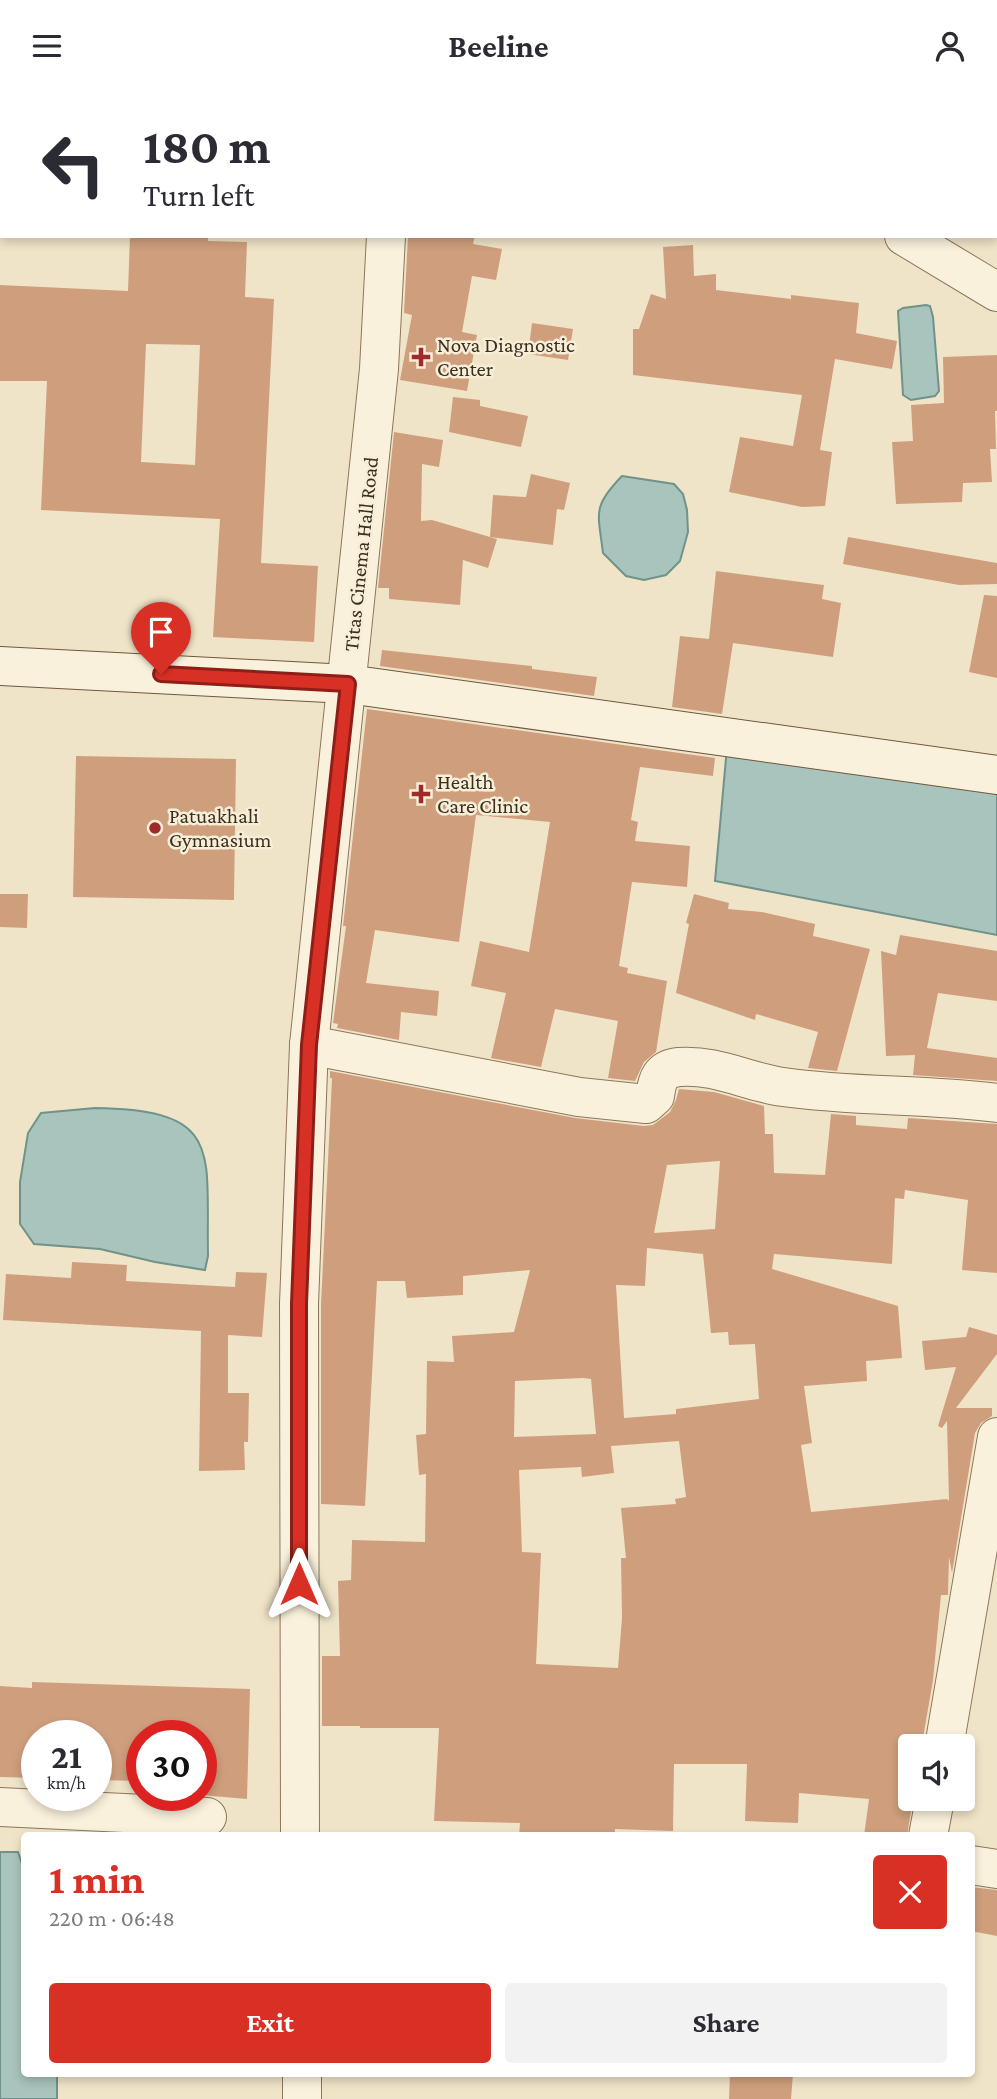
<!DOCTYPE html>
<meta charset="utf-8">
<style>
:root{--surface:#fff;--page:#f2f2f3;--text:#2b2b33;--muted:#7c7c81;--accent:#d93025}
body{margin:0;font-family:"Crimson Pro",serif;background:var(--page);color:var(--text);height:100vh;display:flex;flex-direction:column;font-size:26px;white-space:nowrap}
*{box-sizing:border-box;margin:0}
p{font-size:23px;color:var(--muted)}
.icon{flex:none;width:38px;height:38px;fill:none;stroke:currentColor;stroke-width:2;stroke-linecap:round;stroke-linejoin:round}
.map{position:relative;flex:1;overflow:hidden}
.drawer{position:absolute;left:21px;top:1741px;width:954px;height:245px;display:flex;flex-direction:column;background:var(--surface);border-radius:7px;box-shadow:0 4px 10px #0003}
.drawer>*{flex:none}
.banner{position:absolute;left:0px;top:0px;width:998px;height:147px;box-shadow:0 4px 10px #0003;background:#fff;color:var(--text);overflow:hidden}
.tools{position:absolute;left:898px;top:1643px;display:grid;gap:14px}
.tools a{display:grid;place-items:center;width:77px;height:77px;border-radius:7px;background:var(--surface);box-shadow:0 4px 10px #0003;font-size:35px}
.speed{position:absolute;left:21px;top:1629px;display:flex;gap:14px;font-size:35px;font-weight:700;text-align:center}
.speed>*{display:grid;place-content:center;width:91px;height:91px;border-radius:50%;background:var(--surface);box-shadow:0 4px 10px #0003;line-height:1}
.speed small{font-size:18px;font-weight:400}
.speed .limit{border:10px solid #d22;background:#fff;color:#111}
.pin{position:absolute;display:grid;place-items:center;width:60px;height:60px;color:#fff;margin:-72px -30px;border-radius:50% 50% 50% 0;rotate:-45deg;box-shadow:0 0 7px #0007}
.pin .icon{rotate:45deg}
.me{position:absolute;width:77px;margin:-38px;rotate:0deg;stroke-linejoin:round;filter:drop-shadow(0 0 5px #0008)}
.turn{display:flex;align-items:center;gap:24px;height:147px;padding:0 28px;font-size:32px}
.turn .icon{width:91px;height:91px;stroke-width:2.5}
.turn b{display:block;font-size:49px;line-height:60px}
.round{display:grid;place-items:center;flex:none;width:74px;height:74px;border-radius:7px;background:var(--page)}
.head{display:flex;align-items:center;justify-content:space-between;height:119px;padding:0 28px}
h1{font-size:42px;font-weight:700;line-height:52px;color:var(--accent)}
.action{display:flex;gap:14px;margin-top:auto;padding:14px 28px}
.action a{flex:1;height:80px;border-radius:7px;background:var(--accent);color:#fff;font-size:28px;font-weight:700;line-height:80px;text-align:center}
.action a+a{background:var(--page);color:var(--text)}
header{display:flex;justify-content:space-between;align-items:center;height:91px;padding:0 28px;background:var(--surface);font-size:32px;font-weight:700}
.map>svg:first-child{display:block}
.water{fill:#a9c4bc;stroke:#6f938a;stroke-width:2}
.building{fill:#cf9f7d;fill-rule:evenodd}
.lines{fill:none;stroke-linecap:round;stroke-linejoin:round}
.street-casing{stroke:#8d765c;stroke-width:40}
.secondary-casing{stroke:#6f573f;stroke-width:40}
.street{stroke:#faf1dc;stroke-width:38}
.secondary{stroke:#faf1dc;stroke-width:38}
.route-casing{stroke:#8d1f18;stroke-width:18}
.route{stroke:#d93025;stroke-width:12}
.poi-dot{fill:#9e2a2b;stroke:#f7eed8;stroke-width:2.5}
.labels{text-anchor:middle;stroke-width:5;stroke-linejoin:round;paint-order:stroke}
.poi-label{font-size:21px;fill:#3d2e20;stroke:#f7eed8;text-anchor:start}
.street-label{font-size:21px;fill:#3d2e20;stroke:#f7eed8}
</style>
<header><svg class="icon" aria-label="menu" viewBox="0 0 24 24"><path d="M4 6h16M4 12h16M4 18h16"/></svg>Beeline<svg class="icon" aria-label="person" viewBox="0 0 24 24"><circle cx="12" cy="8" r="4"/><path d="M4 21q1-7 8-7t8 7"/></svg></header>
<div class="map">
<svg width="997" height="2008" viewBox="0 0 997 2008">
<rect width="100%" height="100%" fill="#f0e4c8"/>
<!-- water -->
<g class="water">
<path d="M926 214 930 215 933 226 939 300 935 305 911 309 903 304 898 220 903 217Z"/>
<path d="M622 385 674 393 683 403 687 419 688 441 680 470 666 484 644 489 626 485 603 462C598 421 592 416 622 385Z"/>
<path d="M727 656 997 695V844L715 790Z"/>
<path d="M95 1017C224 1019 206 1059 208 1165L205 1179 155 1171 100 1158 34 1153 20 1133V1091L28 1042 41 1022Z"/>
<path d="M0 1761H18L24 1779V1983H57V2008H0Z"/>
</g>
<!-- building -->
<g class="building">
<path d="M130 145H208V150L247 151 245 206 274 208 261 472 318 475 314 551 213 546 220 428 41 419 47 290H0V194L128 200ZM146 253 200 254 195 374 141 371Z"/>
<path d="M408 145H475L473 153 502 158 496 189 472 185 462 241 477 244 467 300 400 289 412 224 404 222Z"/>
<path d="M693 154 694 185 716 183V199L791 208V204L859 212 856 242 897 250 892 278 835 268 820 359 832 361 825 415 802 416 729 401 740 346 793 355 802 304 633 284V238H639L651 203 666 208 663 156Z"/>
<path d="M532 232 573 238 568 269 528 263Z"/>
<path d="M997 264V320H995L996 358H990L992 391 963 392 962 411 896 413 892 351 913 350 911 314 944 312 943 266Z"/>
<path d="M453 306 480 309V315L528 325 521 356 449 341Z"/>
<path d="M394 341 443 349 439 376 422 373 421 430 432 429 497 448 488 477 463 469 460 514 389 508V497H378Z"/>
<path d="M531 383 570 392 564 419 557 418 553 454 490 446 493 404 526 406Z"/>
<path d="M848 446 997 472V493L959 494 843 473Z"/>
<path d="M716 480 824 494 822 508 841 512 833 566 733 552 722 623 672 616 680 545 709 548Z"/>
<path d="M984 504 997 505V587L969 581Z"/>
<path d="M382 559 532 575V578L597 586 594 605 380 575Z"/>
<path d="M367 618 715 667 713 685 640 676 631 729 638 731 635 750 690 755 687 796 632 791 619 875 628 877 627 882 667 890 656 961 644 971 635 990 608 987 618 930 555 918 541 976 491 967 506 902 471 895 480 850 529 861 550 731 476 724 459 851 375 839 366 892 439 900 437 925 401 921 399 949 337 937 338 933 333 932 346 835H343Z"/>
<path d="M76 665 236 668 234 809 73 806Z"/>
<path d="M0 803H28L27 837 0 836Z"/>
<path d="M694 803 729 812 728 818 762 821 815 833 813 845 870 858 837 980 808 977 818 941 756 923 755 929 676 902 689 833 686 832Z"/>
<path d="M900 844 997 860V910L938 902 927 957 997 967V990L913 984 915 964 886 965 881 860 896 864Z"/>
<path d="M330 980 575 1027 644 1035 653 1034 670 1021 676 1009 679 998 714 1001 764 1015 765 1043H773L774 1082 825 1084 831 1023 856 1025V1034L907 1038 908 1027 997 1033V1182L962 1179 968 1109 905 1099 904 1108 895 1107 892 1173 774 1163 772 1178 898 1215 902 1267 866 1270 867 1290 804 1295 812 1352 801 1354 811 1421 947 1408 949 1410 947 1330 942 1337 938 1335 956 1276 925 1279 922 1250 966 1246 969 1236 997 1244V1263L956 1317H992V1325L981 1332 975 1342 952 1482 949 1466 948 1504H941L933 1589 922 1653 910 1652V1708H913L907 1745H864L869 1708 799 1702 798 1732 745 1730 747 1673H674L673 1740 615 1738V1745H519L520 1732 434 1730 439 1637H360V1635H322V1565H340L338 1490 351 1489 352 1449 425 1451 426 1383 419 1384 416 1344 426 1343 427 1270 454 1271 452 1245 514 1241 530 1179 463 1185V1204L407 1207 405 1190H377L365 1415 321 1413V1213L332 987H330ZM720 1070 715 1138 654 1142 667 1074ZM647 1157 703 1163 711 1242 728 1241 729 1254 755 1253 759 1308 676 1318V1323L624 1327 616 1194 645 1195ZM583 1287 591 1288 596 1343 514 1346 515 1290ZM679 1350 686 1406 675 1408 676 1413 621 1417 626 1467H621L622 1527 618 1577 536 1573 541 1462 522 1461 519 1379 581 1376 582 1386 614 1382 611 1355Z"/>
<path d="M72 1171 127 1174 126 1190 235 1196 236 1181 267 1182 262 1246 228 1244V1302H249L248 1351H244L245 1379 199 1380 201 1240 3 1229 6 1183 71 1187Z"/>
<path d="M32 1591 250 1598 247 1708 201 1704V1645H142V1690L96 1689V1645H37V1687L0 1686V1595L32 1597Z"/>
<path d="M971 1796 997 1799V1845L971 1840Z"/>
<path d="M730 1983H793L791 2008H729Z"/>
</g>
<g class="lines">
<!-- street casing -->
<g class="street-casing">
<g id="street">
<path d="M382 0 394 2"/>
<path d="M904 145 997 201"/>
<path d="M309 954 579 1006 646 1013 655 1005C657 989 660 978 679 976 715 973 748 991 783 996 854 1006 926 1003 997 1012"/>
<path d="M944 1656 997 1346"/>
<path d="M0 1716 207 1726"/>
<path d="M300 1745 299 1213 309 954 379 278 386 145"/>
<path d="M928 1745 935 1708"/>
<path d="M971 1774 997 1778"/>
<path d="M302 1983V2008"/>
</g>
</g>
<!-- secondary casing -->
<g class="secondary-casing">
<path id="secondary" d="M0 575 348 593 997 684"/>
</g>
<!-- street -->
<use href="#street" class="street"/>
<!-- secondary -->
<use href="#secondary" class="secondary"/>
</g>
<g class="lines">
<!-- route casing -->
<g class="route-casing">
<path id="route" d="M161 583 348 593 309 954 299 1213V1493"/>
</g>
<!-- route -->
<use href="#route" class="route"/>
</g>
<!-- markers -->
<g class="poi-dot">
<path d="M417.5 255.5h7v7h7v7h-7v7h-7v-7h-7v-7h7z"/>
<path d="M417.5 692.5h7v7h7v7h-7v7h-7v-7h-7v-7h7z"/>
<circle cx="155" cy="737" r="7"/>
</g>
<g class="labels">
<!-- poi labels -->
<g class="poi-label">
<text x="437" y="261">Nova Diagnostic<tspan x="437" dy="24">Center</tspan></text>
<text x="437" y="698">Health<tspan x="437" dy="24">Care Clinic</tspan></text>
<text x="169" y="732">Patuakhali<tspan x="169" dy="24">Gymnasium</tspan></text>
</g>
<!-- street labels -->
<g class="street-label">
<text transform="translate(361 463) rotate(-84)" y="7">Titas Cinema Hall Road</text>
</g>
</g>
</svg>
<div class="tools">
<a><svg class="icon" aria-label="sound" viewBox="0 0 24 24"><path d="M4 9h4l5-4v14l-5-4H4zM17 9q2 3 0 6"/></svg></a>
</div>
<div class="speed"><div>21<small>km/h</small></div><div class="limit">30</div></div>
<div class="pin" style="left:161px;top:583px;background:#d93025"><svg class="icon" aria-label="arrive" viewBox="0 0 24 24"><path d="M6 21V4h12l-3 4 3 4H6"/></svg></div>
<svg class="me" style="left:299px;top:1493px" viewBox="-20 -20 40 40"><path d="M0-17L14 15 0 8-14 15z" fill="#d93025" stroke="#fff" stroke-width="4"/></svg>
<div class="banner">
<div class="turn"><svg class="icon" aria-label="left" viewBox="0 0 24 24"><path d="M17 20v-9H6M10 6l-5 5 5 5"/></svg><div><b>180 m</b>Turn left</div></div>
</div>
<section class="drawer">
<div class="head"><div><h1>1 min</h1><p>220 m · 06:48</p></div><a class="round" style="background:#d93025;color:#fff"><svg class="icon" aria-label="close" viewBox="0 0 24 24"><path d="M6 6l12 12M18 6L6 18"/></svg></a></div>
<div class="action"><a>Exit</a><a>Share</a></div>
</section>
</div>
